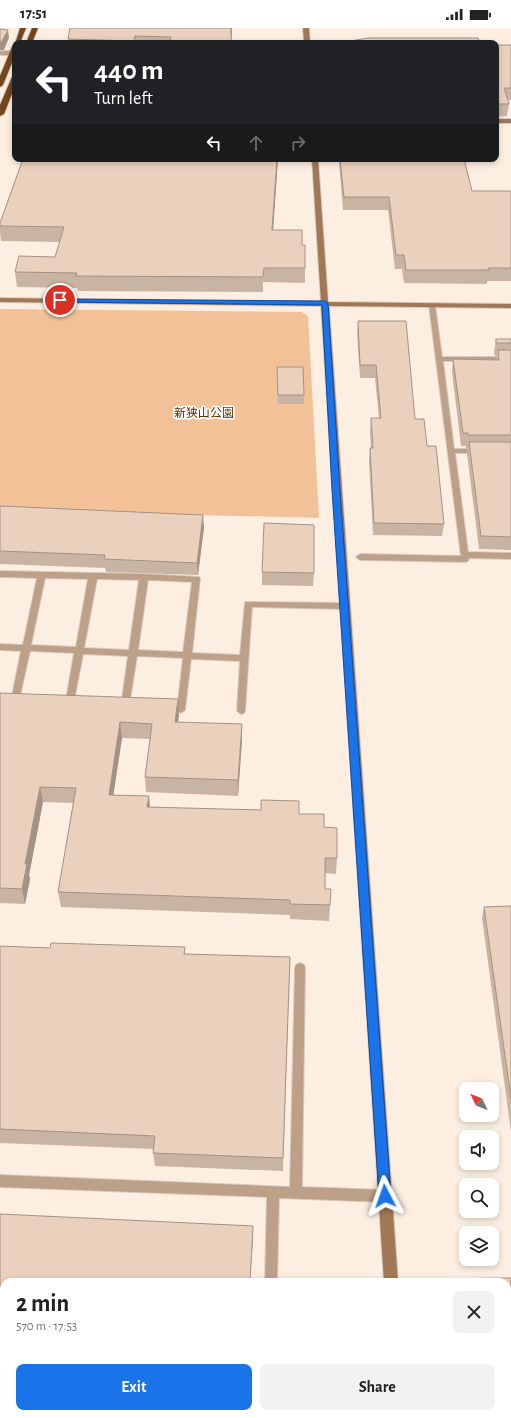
<!DOCTYPE html>
<meta charset="utf-8">
<style>
:root{--surface:#fff;--page:#f2f2f2;--text:#222;--muted:#767676;--accent:#1a73e8}
body{margin:0;font-family:"Alegreya Sans","Noto Sans JP",sans-serif;background:var(--page);color:var(--text);height:100vh;display:flex;flex-direction:column;font-size:15px;white-space:nowrap}
*{box-sizing:border-box;margin:0}
p{font-size:13px;color:var(--muted)}
.icon{flex:none;width:22px;height:22px;fill:none;stroke:currentColor;stroke-width:2;stroke-linecap:round;stroke-linejoin:round}
.map{position:relative;flex:1;overflow:hidden}
.side{position:absolute;left:0px;top:1250px;width:511px;height:140px;display:flex;flex-direction:column;background:var(--surface);border-radius:12px 12px 0 0;box-shadow:0 2px 6px #0003}
.side>*{flex:none}
.hud{position:absolute;left:12px;top:12px;width:487px;height:122px;border-radius:8px;box-shadow:0 2px 6px #0003;background:#202124;color:#fff;overflow:hidden}
.needle{width:26px;rotate:313deg}
.fabs{position:absolute;left:459px;top:1054px;display:grid;gap:8px}
.fabs a{display:grid;place-items:center;width:40px;height:40px;border-radius:8px;background:var(--surface);box-shadow:0 2px 6px #0003;font-size:20px}
.pin{position:absolute;display:grid;place-items:center;width:34px;height:34px;color:#fff;margin:-17px;border:2px solid #fff;border-radius:50%;box-shadow:0 1px 4px #0007}
.me{position:absolute;width:44px;margin:-22px;rotate:356deg;stroke-linejoin:round;filter:drop-shadow(0 0 3px #0008)}
.turn{display:flex;align-items:center;gap:14px;height:84px;padding:0 16px;font-size:18px}
.turn .icon{width:52px;height:52px;stroke-width:2.5}
.turn b{display:block;font-size:28px;line-height:34px}
.lanes{display:flex;align-items:center;height:38px;padding:0 16px;background:#0003;justify-content:center;gap:20px;direction:ltr}
.lanes .off{opacity:.35}
.round{display:grid;place-items:center;flex:none;width:42px;height:42px;border-radius:8px;background:var(--page)}
.headline{display:flex;align-items:center;justify-content:space-between;height:68px;padding:0 16px}
h1{font-size:24px;font-weight:700;line-height:30px}
.cta{display:flex;gap:8px;margin-top:auto;padding:8px 16px}
.cta a{flex:1;height:46px;border-radius:8px;background:var(--accent);color:#fff;font-size:16px;font-weight:700;line-height:46px;text-align:center}
.cta a+a{background:var(--page);color:var(--text)}
.status{display:flex;justify-content:space-between;align-items:center;height:28px;padding:0 20px;background:var(--surface);direction:ltr}
.status svg{height:11px;fill:currentColor}
.map>svg:first-child{display:block}
.green{fill:#f3c197}
.lines{fill:none;stroke-linecap:round;stroke-linejoin:round}
.lane-casing{stroke:#d9cbc0;stroke-width:2}
.street-casing{stroke:#d9cbc0;stroke-width:2}
.secondary-casing{stroke:#d9cbc0;stroke-width:2}
.highway-casing{stroke:#d9cbc0;stroke-width:2}
.lane{fill:#bca088;fill-rule:evenodd}
.street{fill:#bca088;fill-rule:evenodd}
.secondary{fill:#a17855;fill-rule:evenodd}
.highway{fill:#73461b;fill-rule:evenodd}
.wall{fill:#c9b4a3}
.shaded-wall{fill:#a49284}
.building{fill:#ead1bd;stroke:#a49284}
.route{fill:#1a73e8;stroke:#114b97}
.labels{text-anchor:middle;stroke-width:3;stroke-linejoin:round;paint-order:stroke}
.far-park-label{font-size:12px;fill:#593001;stroke:#fefefe}
</style>
<div class="status"><b>17:51</b><svg viewBox="0 0 49 12"><path d="M0 12V9h3v3zM5 12V6h3v6zM10 12V3h3v9zM15 12V0h3v12zM26 1h20v11H26zM47 4h2v5h-2z"/></svg></div>
<div class="map">
<svg width="511" height="1390" viewBox="0 0 511 1390">
<rect width="100%" height="100%" fill="#fdeee2"/>
<!-- green -->
<path class="green" d="M0 281 301 284 308 288 319 490 0 482Z"/>
<g class="lines">
<!-- lane casing -->
<g class="lane-casing">
<g id="lane">
<path d="M432 275 435 277 442 329H511V333H443L454 421H479L483 423 479 425H455L468 524 511 525V531L469 530 468 533 465 534 360 532 356 529 360 526 461 528 429 277Z"/>
<path d="M0 543 144 546 199 549 200 551 192 625 240 627 245 574 344 575 348 578 344 581 252 579 245 683 244 685 241 686 237 683 240 633 191 631 185 682 181 685 177 682 183 630 137 628 129 678 125 681 121 678 128 628 83 626 73 678 69 681 65 678 74 625 30 623 20 668 16 671 12 668 21 623 0 622V616L23 617 37 550 0 549ZM45 550 88 551 76 619 31 617ZM97 551 139 552 129 622 84 620ZM148 552 192 554 183 624 138 622Z"/>
<path d="M300 935 304 937 305 940 302 1159 385 1162 389 1164 391 1168 389 1172 385 1174 279 1170 277 1254H265L267 1169 0 1159V1147L290 1159 295 940 296 937Z"/>
</g>
</g>
<!-- street casing -->
<g class="street-casing">
<path id="street" d="M0 23H12L15 25 12 27H0Z"/>
</g>
<!-- secondary casing -->
<g class="secondary-casing">
<g id="secondary">
<path d="M303 0H309L310 15H304Z"/>
<rect x="496" y="91" width="15" height="4"/>
<path d="M312 131H318L328 274 511 276V280L329 278 398 1254H384L321 278 0 274V270L321 274Z"/>
<path d="M393 1386H407L408 1390H394Z"/>
</g>
</g>
<!-- highway casing -->
<g class="highway-casing">
<g id="highway">
<path d="M20 0H26L20 15 15 16Z"/>
<path d="M32 0H38L32 15H26Z"/>
<path d="M15 17V27L3 57 0 59V48L12 19Z"/>
<path d="M15 47V58L4 86 0 88V77L12 49Z"/>
</g>
</g>
<!-- lane -->
<use href="#lane" class="lane"/>
<!-- street -->
<use href="#street" class="street"/>
<!-- secondary -->
<use href="#secondary" class="secondary"/>
<!-- highway -->
<use href="#highway" class="highway"/>
</g>
<!-- wall -->
<g class="wall">
<path d="M70 0H232L231 15H68V11Z"/>
<path d="M496 17H511V72H507L509 76 507 88 496 89Z"/>
<path d="M23 131H278L273 202 302 217 305 240V255L263 254V264L78 263 77 260 17 259 15 244 55 229 60 214 1 213 0 204V195Z"/>
<path d="M339 131H464L472 163H511V253H487V256L404 255 402 241H395L388 182H343L339 135Z"/>
<path d="M358 293 415 391 427 418 444 496 442 508 373 507 369 433 370 420H371L370 403 371 390H379L375 350H360L357 305Z"/>
<path d="M496 311H511V522L479 521 467 426 468 420H466V418H461L452 344 453 331 496 332 497 328H495L494 324Z"/>
<path d="M277 347 304 367V376H278Z"/>
<path d="M0 478 204 499 198 547 106 544 105 540 0 536Z"/>
<path d="M262 544 314 545 313 558 262 557Z"/>
<path d="M0 665 179 687 178 694 242 712 238 768 146 764 145 749 150 711 122 710 113 767 149 768 150 779 299 786 324 799 337 830 336 846 325 845V861L330 877 329 893 290 891V887L61 879 58 864 73 775 43 774 29 847 30 851 25 876 0 875Z"/>
<path d="M511 878V1104L482 890 484 879Z"/>
<path d="M0 918 50 920 185 919V926L290 929 283 1143 155 1138 153 1125 154 1121 0 1115Z"/>
<path d="M511 1250V1371H507V1254H431L432 1251Z"/>
</g>
<!-- shaded-wall -->
<g class="shaded-wall">
<path d="M231 0H232L231 15Z"/>
<path d="M8 2 9 10 4 22H0V14Z"/>
<path d="M135 8V15H134V13Z"/>
<path d="M277 131H278L272 217V202Z"/>
<path d="M203 487 204 499 198 547 197 535Z"/>
<path d="M178 671 179 687 176 709 175 694Z"/>
<path d="M120 694 122 710 111 783 109 767Z"/>
<path d="M242 696V712L238 768V752Z"/>
<path d="M40 759 43 774 29 847 30 851 25 876 22 861 25 836Z"/>
<path d="M149 768 150 784 147 779Z"/>
<path d="M253 1198V1210L250 1254Z"/>
</g>
<!-- building -->
<g class="building">
<path d="M70 0H231V13H209V15H170L171 9 135 8 134 13 68 11Z"/>
<path d="M0 1 8 2 2 13 0 14Z"/>
<path d="M369 10H478L480 15H343V14Z"/>
<path d="M496 17H511V60H504L509 76H496Z"/>
<path d="M23 131H277L272 202H302V217H305V240H264L263 249 76 248 77 245 15 244 19 228 55 229 64 199 0 198V195Z"/>
<path d="M340 131H464L472 163H511V240H488L489 242H406L404 227H396L389 169H344Z"/>
<path d="M358 293H406L415 391H424L427 418H436L444 496 374 495 370 420H373L371 390H381L376 337H360Z"/>
<rect x="496" y="311" width="15" height="4"/>
<path d="M498 322H511V407H468V405H463L453 331 499 332Z"/>
<path d="M277 339H303L304 367H278Z"/>
<path d="M469 414H511V509L481 508Z"/>
<path d="M0 478 203 487 197 535 104 531 105 527 0 523Z"/>
<path d="M264 495 314 497V545L262 544Z"/>
<path d="M0 665 178 671 175 694 242 696 238 752 145 749 152 696 120 694 109 767 149 768 147 779 261 782V772L299 773V786H324V799L337 800V830H325V861H331L330 877 290 876V872L58 864 76 760 40 759 25 836H27L22 861 0 860Z"/>
<path d="M511 878V1070L484 879Z"/>
<path d="M51 915 185 919 184 926 290 929 283 1130 153 1125 155 1108 0 1101V918L50 920Z"/>
<path d="M0 1186 253 1198 250 1254H4V1386H297V1390H0Z"/>
<path d="M511 1250V1363H507V1254H432V1251Z"/>
</g>
<!-- route -->
<path class="route" d="M57 271 325 273 328 275 340 462 391 1168 389 1172 385 1174 381 1172 379 1168 332 462 322 277 60 274H57Z"/>
<g class="labels">
<!-- far-park labels -->
<g class="far-park-label">
<text x="204" y="389">新狭山公園</text>
</g>
</g>
</svg>
<div class="fabs">
<a><svg class="needle" viewBox="-14 -14 28 28"><path d="M0-13l5 13h-10z" fill="#e53935"/><path d="M0 13l5-13h-10z" fill="#767676"/></svg></a>
<a><svg class="icon" aria-label="sound" viewBox="0 0 24 24"><path d="M4 9h4l5-4v14l-5-4H4zM17 9q2 3 0 6"/></svg></a>
<a><svg class="icon" aria-label="search" viewBox="0 0 24 24"><circle cx="10" cy="10" r="6"/><path d="M15 15l6 6"/></svg></a>
<a><svg class="icon" aria-label="layers" viewBox="0 0 24 24"><path d="M12 4l9 5-9 5-9-5zM3 14l9 5 9-5"/></svg></a>
</div>
<div class="pin" style="left:60px;top:272px;background:#d93025"><svg class="icon" aria-label="arrive" viewBox="0 0 24 24"><path d="M6 21V4h12l-3 4 3 4H6"/></svg></div>
<svg class="me" style="left:385px;top:1168px" viewBox="-20 -20 40 40"><path d="M0-17L14 15 0 8-14 15z" fill="#1a73e8" stroke="#fff" stroke-width="4"/></svg>
<div class="hud">
<div class="turn"><svg class="icon" aria-label="left" viewBox="0 0 24 24"><path d="M17 20v-9H6M10 6l-5 5 5 5"/></svg><div><b>440 m</b>Turn left</div></div>
<div class="lanes"><svg class="icon" aria-label="left" viewBox="0 0 24 24"><path d="M17 20v-9H6M10 6l-5 5 5 5"/></svg><svg class="icon off" aria-label="ahead" viewBox="0 0 24 24"><path d="M12 20V5M6 11l6-6 6 6"/></svg><svg class="icon off" aria-label="right" viewBox="0 0 24 24"><path d="M7 20v-9h11M14 6l5 5-5 5"/></svg></div>
</div>
<section class="side">
<div class="headline"><div><h1>2 min</h1><p>570 m · 17:53</p></div><a class="round"><svg class="icon" aria-label="close" viewBox="0 0 24 24"><path d="M6 6l12 12M18 6L6 18"/></svg></a></div>
<div class="cta"><a>Exit</a><a>Share</a></div>
</section>
</div>
